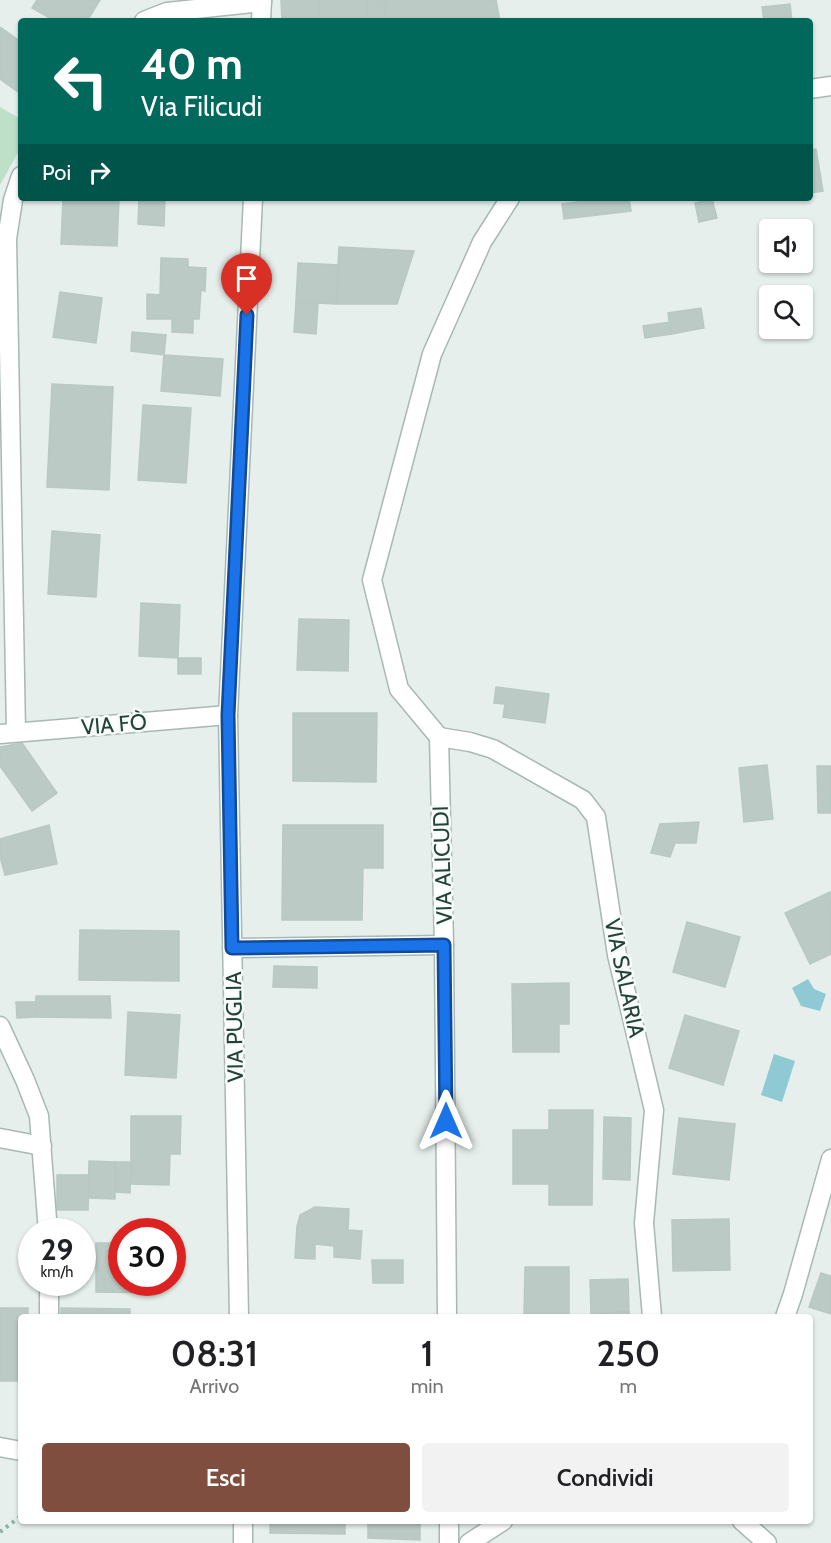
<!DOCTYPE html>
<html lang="it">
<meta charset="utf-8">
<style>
:root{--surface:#fff;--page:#f2f2f2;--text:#202124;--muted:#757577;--accent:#7f4e3f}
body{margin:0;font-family:Cabin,sans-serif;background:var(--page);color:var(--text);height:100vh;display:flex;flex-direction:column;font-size:22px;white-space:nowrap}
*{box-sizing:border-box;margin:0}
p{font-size:20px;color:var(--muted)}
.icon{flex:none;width:33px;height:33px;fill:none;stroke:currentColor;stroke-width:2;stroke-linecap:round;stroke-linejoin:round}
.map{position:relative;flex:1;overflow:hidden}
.sheet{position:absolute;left:18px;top:1314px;width:795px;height:210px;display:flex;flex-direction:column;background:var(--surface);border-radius:6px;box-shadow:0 2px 4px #0004}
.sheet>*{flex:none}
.top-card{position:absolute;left:18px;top:18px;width:795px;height:183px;border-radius:6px;box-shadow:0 2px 4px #0004;background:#00695c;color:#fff;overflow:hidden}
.fabs{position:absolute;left:759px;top:219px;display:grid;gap:12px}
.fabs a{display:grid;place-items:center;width:54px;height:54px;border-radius:6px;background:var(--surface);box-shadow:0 2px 4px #0004;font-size:30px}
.speed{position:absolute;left:18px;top:1218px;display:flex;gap:12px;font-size:30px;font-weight:700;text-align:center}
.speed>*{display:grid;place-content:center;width:78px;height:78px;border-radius:50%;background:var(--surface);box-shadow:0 2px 4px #0004;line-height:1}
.speed small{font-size:15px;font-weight:400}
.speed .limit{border:9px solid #d22;background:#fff;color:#111}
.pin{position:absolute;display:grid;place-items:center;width:51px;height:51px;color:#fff;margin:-62px -26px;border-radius:50% 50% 50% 0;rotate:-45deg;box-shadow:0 0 6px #0007}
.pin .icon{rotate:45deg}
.me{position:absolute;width:66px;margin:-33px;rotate:0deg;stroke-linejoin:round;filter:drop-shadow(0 0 4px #0008)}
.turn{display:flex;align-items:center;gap:21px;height:126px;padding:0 24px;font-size:27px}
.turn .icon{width:78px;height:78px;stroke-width:2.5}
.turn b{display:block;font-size:42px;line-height:51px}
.then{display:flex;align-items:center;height:57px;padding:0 24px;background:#0003;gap:12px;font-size:22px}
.eta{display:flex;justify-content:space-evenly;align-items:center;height:102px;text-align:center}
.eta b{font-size:36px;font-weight:600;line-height:42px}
.cta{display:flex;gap:12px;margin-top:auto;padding:12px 24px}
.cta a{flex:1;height:69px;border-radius:6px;background:var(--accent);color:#fff;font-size:24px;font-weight:600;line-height:69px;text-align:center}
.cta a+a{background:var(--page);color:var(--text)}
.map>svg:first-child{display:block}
.green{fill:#bfe0c8}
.water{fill:#8ec9d4}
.building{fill:#bbcac4;stroke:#b8c9c2;stroke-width:1.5}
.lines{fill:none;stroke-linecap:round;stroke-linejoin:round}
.minor-casing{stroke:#a8b8b2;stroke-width:21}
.path{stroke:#86b3a5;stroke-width:4;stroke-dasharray:3 4.5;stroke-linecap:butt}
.minor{stroke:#fff;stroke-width:18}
.route-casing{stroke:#114b97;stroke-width:15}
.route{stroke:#1a73e8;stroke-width:10}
.labels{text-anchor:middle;stroke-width:5;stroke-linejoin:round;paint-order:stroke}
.street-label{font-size:22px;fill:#24423a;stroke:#f7fbf9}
</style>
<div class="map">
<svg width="831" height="1543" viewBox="0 0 831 1543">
<rect width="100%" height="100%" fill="#e6efeb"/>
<!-- green -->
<path class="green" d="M0 107 21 119V147L0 185Z"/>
<!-- water -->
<g class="water">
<path d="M808 979 814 989 826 994 820 1011 801 1006 792 988Z"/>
<path d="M774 1054 795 1061 782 1102 761 1095Z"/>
</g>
<!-- building -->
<g class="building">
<path d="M37 0H100L87 21H55L32 8Z"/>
<path d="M281 0H319L320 21H282Z"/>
<path d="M319 0H367L368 21H320Z"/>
<path d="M367 0H384L385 21H368Z"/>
<path d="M384 0H496L500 21H385Z"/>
<path d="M790 4 792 21H764L762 7Z"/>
<path d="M0 27 21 42V94L0 79Z"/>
<path d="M816 149 823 191 810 193V150Z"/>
<path d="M63 198H119L117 246 61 244Z"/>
<path d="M139 198H165L164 226 138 224Z"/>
<path d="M577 198H629L631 211 564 219 562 204 578 202Z"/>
<path d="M712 199 717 218 699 222 695 203Z"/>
<path d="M339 247 414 251 397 304H336Z"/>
<path d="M161 258 188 259V267L206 268 205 291 201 290 199 319H193V333L172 332V319H147V294L160 295Z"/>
<path d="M298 263 339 265 336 304 296 302Z"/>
<path d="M60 292 102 298 96 343 53 337Z"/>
<path d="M296 302 318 303 316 334 294 332Z"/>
<path d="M701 308 704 328 671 334 668 313Z"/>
<path d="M670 322 671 334 645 338 643 326Z"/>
<path d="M132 332 166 335 164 355 131 351Z"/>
<path d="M164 355 223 359 220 396 161 391Z"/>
<path d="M52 384 113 387 109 490 47 487Z"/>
<path d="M143 405 191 408 186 483 138 480Z"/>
<path d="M52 531 100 535 96 597 48 594Z"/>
<path d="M141 603 180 605 178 658 139 656Z"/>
<path d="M299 619 349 620 348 671 297 670Z"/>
<rect x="178" y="658" width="23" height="16"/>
<path d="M496 687 549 694 545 723 503 717 505 704 494 703Z"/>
<path d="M293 713H377L376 782 293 781Z"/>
<path d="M22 743 57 793 32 811 0 766V747Z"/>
<path d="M767 765 773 819 744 822 739 768Z"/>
<path d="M817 766H831V813H818Z"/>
<path d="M699 822 696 843H675L670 857 651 853 660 824Z"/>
<path d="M49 825 57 864 5 875 0 857V839Z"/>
<path d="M283 825H383V868H363L362 920H282Z"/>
<path d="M830 892 831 954 810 964 785 913Z"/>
<path d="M687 922 740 937 725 987 673 972Z"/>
<path d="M80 930 179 931V981L79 980Z"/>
<path d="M274 966 317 967V988L273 987Z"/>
<path d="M569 983V1024H559V1052H513L512 984Z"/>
<path d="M36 996H110L111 1018 35 1017Z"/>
<path d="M16 1002H36L35 1017 17 1018Z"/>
<path d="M128 1012 180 1015 176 1078 125 1075Z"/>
<path d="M685 1015 739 1031 723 1085 669 1068Z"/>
<path d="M549 1110H593L592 1205H549V1184H513V1130H549Z"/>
<path d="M131 1116H181L180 1154H170L169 1185 131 1184Z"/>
<path d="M604 1117 631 1118 630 1180 603 1179Z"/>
<path d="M679 1118 735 1124 729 1180 673 1174Z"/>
<path d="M89 1161 115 1162V1199L88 1198Z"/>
<path d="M115 1162H131L130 1193 115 1192Z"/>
<path d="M57 1175H89L88 1210H57Z"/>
<path d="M315 1207 349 1209 348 1230 362 1231 360 1259 334 1257V1246L315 1244V1259L295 1258 297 1226 300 1215Z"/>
<path d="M729 1219 730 1270 673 1271 672 1220Z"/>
<path d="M96 1243H122V1282H160V1293L96 1292Z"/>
<path d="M372 1260H403V1283H373Z"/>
<path d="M525 1267H569V1317H524Z"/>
<path d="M821 1273 831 1276V1314L809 1307Z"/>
<path d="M628 1279 629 1312 591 1314 590 1280Z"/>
<path d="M0 1308H28V1317H21V1381H0Z"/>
<path d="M61 1308 130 1309V1317H61Z"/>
<path d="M629 1312V1317H604L603 1313Z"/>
<path d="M270 1521H345V1534L270 1533Z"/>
<path d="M368 1521H420V1540L368 1538Z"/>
</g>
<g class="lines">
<!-- minor casing -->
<g class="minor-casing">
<g id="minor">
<path d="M144 21 167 12 262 2"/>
<path d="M261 21 262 0"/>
<path d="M810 89 831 86"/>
<path d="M16 732 7 239 13 200 21 176"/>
<path d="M0 734 228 715"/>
<path d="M439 737 470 742 493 749 583 800 596 817 617 955 654 1110 644 1223 652 1317"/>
<path d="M439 737 399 689 372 580 432 354 482 242 510 198"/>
<path d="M439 737 444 945 447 1317"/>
<path d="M232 948 444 945"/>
<path d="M0 1026 25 1080 39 1116 48 1232"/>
<path d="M0 1138 42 1146"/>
<path d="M49 1282V1317"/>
<path d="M239 1317 228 715 253 198"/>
<path d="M785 1317 793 1294 831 1159"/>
<path d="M0 1447 21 1451"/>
<path d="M243 1521V1543"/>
<path d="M449 1521V1543"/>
<path d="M742 1521 767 1543"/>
<path d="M469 1543 503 1521"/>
</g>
</g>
<!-- path -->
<path class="path" d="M0 1532 21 1516"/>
<!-- minor -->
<use href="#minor" class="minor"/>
</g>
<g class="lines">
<!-- route casing -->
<g class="route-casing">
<path id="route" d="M247 315 228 715 232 948 444 945 446 1121"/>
</g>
<!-- route -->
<use href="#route" class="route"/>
</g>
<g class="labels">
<!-- street labels -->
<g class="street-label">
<text transform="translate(114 724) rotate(-5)" y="8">VIA FÒ</text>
<text transform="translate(442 865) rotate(-92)" y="8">VIA ALICUDI</text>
<text transform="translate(625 978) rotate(78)" y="8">VIA SALARIA</text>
<text transform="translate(234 1027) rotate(-91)" y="8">VIA PUGLIA</text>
</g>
</g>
</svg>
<div class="fabs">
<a><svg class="icon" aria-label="sound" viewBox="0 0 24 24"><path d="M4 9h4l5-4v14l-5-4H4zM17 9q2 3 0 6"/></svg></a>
<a><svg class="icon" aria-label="search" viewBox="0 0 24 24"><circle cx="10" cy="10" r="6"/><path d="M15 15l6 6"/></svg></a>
</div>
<div class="speed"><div>29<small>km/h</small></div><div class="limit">30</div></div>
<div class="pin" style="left:247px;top:315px;background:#d93025"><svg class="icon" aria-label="arrive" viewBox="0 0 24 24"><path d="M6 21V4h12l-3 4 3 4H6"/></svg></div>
<svg class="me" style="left:446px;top:1121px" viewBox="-20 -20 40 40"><path d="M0-17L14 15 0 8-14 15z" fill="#1a73e8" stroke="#fff" stroke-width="4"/></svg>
<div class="top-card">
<div class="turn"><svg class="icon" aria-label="left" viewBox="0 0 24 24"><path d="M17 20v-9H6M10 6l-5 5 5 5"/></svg><div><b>40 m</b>Via Filicudi</div></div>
<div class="then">Poi<svg class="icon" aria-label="right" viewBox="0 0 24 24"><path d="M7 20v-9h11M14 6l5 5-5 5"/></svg></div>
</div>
<section class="sheet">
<div class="eta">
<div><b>08:31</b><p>Arrivo</p></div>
<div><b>1</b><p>min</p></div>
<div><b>250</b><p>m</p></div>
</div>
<div class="cta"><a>Esci</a><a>Condividi</a></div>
</section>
</div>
